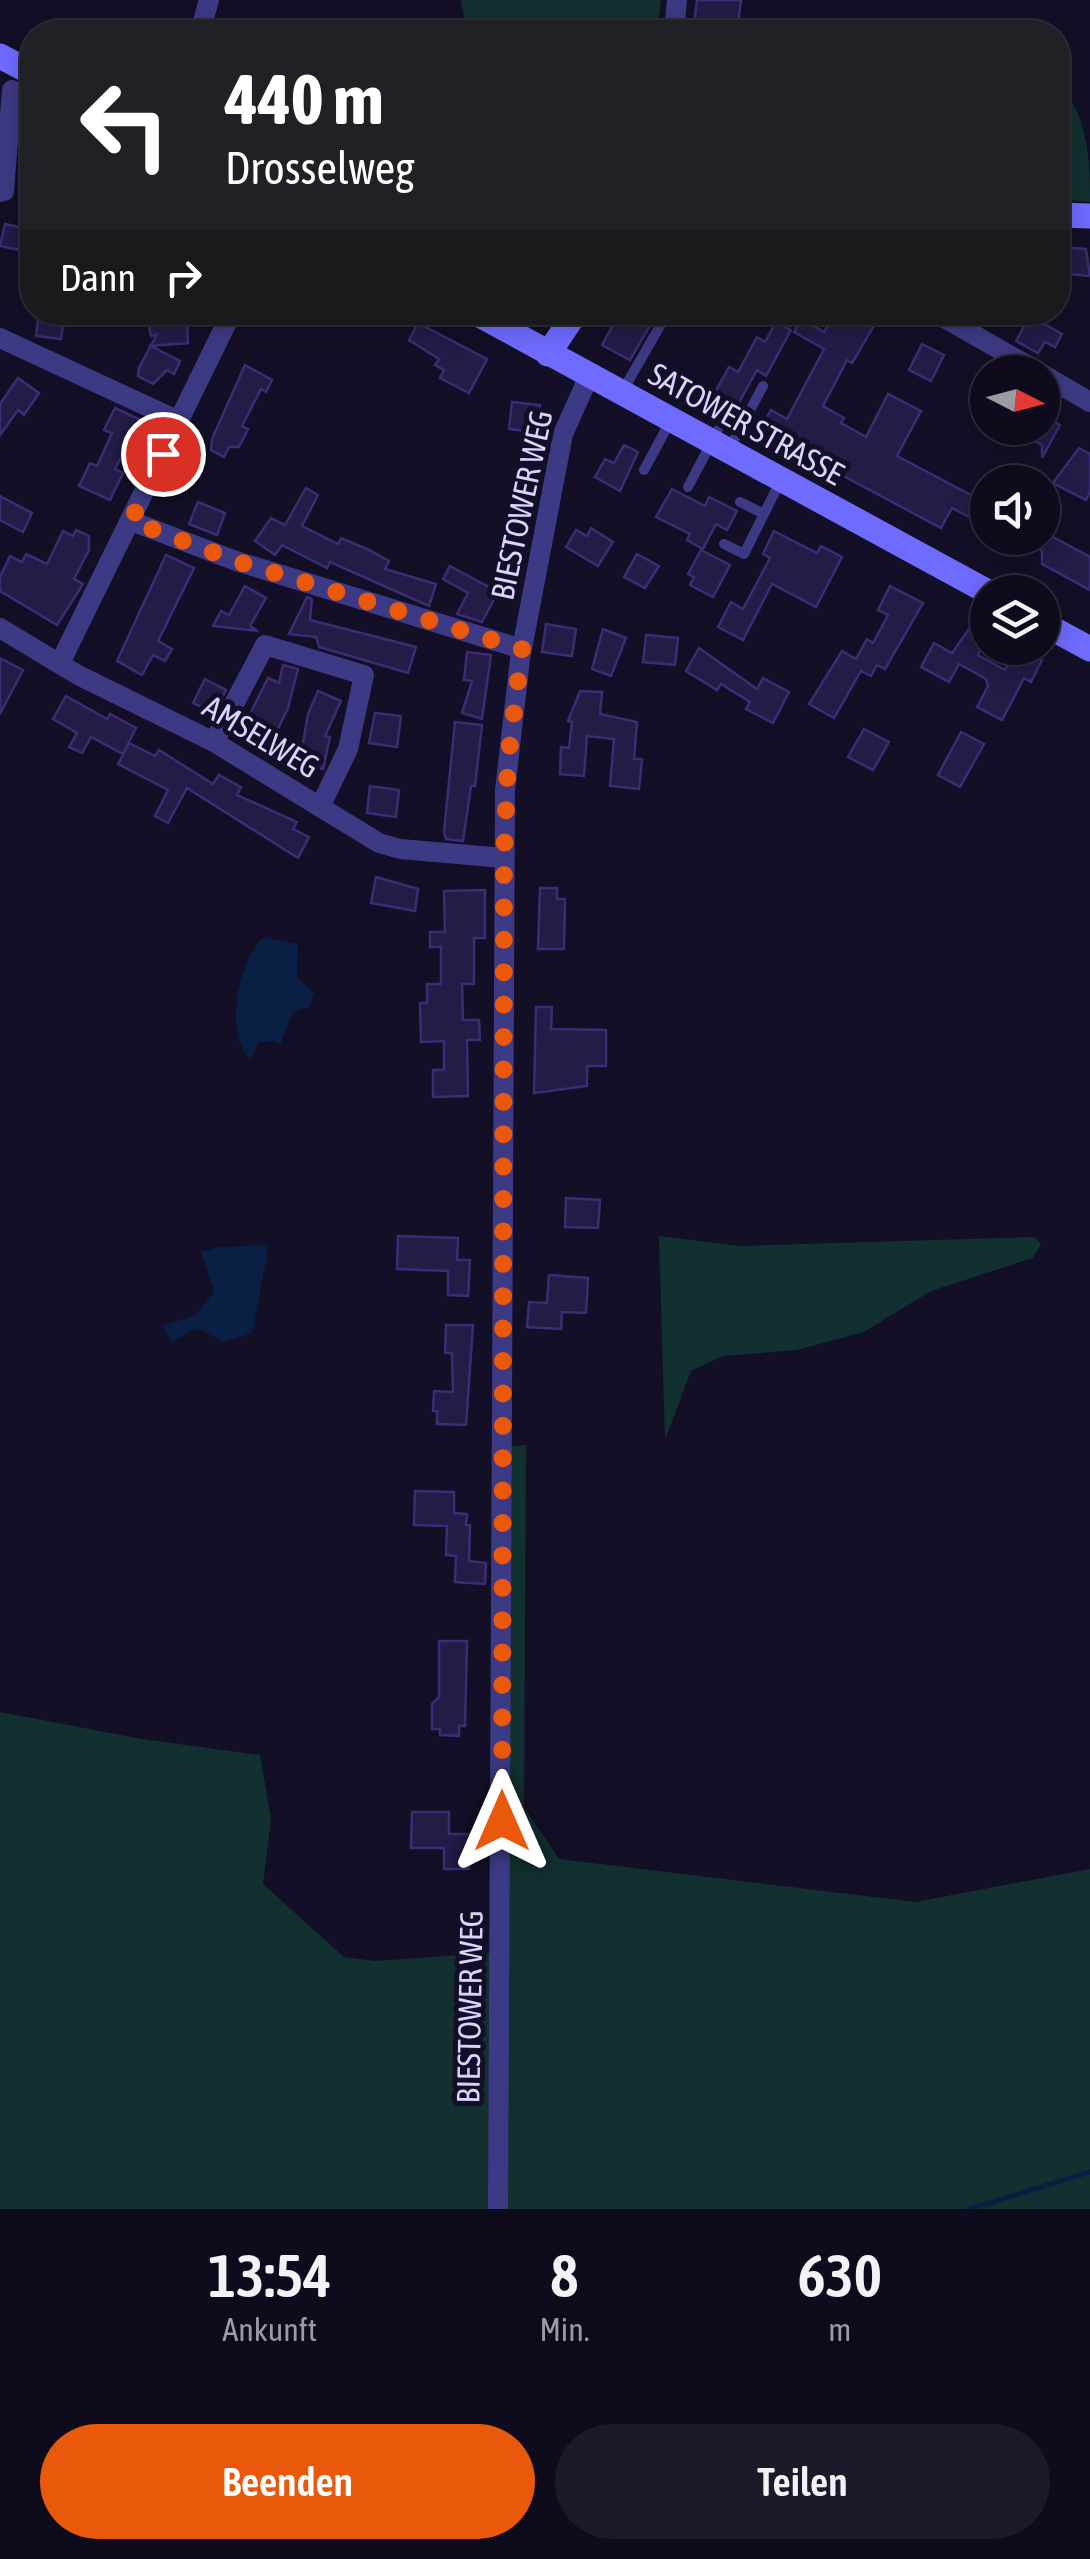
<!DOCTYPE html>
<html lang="de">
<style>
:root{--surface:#0e0b1c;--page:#1c1929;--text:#f1f3f6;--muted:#9b9ba3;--line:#2e2b3b;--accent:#ea580c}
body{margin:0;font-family:"Asap Condensed",sans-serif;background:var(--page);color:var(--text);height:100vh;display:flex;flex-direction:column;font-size:38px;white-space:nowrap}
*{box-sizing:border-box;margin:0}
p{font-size:32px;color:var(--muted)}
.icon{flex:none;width:55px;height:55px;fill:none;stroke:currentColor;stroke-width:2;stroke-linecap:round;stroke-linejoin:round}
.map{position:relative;height:2209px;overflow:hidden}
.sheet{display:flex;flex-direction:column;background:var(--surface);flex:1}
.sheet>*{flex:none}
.top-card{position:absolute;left:20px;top:20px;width:1050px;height:305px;border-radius:40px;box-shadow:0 5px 25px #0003,0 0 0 2px var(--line);background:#202124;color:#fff;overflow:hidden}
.needle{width:65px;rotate:96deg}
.buttons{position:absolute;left:970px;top:355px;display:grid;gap:20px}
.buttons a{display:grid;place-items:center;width:90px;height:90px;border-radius:50%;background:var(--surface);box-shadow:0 5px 25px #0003,0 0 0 2px var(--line);font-size:50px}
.pin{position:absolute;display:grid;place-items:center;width:85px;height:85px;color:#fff;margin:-42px;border:5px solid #fff;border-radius:50%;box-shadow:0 2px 10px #0007}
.me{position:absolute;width:110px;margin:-55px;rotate:0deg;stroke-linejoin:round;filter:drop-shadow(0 0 8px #0008)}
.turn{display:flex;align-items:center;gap:35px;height:210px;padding:0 40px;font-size:45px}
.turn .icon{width:130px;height:130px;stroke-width:2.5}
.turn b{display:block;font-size:70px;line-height:85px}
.then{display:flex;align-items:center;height:95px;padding:0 40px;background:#0003;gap:20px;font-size:38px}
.eta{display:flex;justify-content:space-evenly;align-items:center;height:170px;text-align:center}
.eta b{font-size:60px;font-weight:600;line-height:70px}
.cta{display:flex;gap:20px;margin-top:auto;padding:20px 40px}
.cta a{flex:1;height:115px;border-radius:60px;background:var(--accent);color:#fff;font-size:40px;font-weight:600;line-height:115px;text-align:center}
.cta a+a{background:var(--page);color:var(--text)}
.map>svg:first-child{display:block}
.green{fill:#12302f}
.water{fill:#0a1f44}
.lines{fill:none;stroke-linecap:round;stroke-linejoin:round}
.stream{stroke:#0a1f44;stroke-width:5}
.building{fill:#241b47;stroke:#3b2d73;stroke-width:2.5}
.lane{stroke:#3d3a85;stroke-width:10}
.street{stroke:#3d3a85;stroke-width:20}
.secondary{stroke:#6f6bff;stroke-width:25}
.route{stroke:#ea580c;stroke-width:18;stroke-dasharray:0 32.4}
.labels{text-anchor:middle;stroke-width:10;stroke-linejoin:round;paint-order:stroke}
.street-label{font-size:32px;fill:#d9d4ff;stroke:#130f26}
</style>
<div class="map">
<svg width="1090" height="2209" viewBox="0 0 1090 2209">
<rect width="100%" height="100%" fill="#130f26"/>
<!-- green -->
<g class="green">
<path d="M461 0H661L657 32H466Z"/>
<path d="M1058 82C1088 116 1090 158 1090 202L1058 199Z"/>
<path d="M659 1236 740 1246 1035 1237 1041 1244 1033 1258 931 1291 864 1332 797 1350 722 1356 691 1371 665 1440Z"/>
<path d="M526 1445 524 1807 559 1859 915 1902 1090 1869V2209H0V1712L142 1739 260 1755 271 1819 263 1884 344 1957 375 1961 491 1953 496 1447Z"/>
</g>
<!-- water -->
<g class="water">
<path d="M264 937 298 944 297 977 314 993 310 1006 293 1012 280 1045 274 1041 258 1043 251 1060C223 1035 238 960 264 937Z"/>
<path d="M269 1245 252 1333 224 1342 197 1328 172 1342 162 1326 196 1315 214 1292 201 1252 217 1247Z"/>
</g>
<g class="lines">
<!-- stream -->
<path class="stream" d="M969 2209 1090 2172"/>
</g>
<!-- building -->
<g class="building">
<path d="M697 0H741L737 32H693Z"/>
<path d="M5 224 28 229 24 251 0 246Z"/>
<path d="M1059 247 1086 249 1090 276 1058 273Z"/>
<path d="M39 312 65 314 61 339 36 336Z"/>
<path d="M146 312H164L166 324 187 323 188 343 151 346 180 361 174 374 167 370 153 384 138 376 139 368 157 334 151 336Z"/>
<path d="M836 312 881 314 852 363 847 360 823 406 844 418 841 423 866 437 888 394 921 411 897 456 988 504V527L952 508 941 528 759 431 771 410 787 419 824 349 794 332 801 319 824 332Z"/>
<path d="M632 314 652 322 630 360 602 345 618 316 628 322Z"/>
<path d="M1030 316 1062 334 1055 347 1045 342 1038 353 1016 341Z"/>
<path d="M776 322 791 330 766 376 757 370 731 417 708 405 729 367 738 372 757 337 765 342Z"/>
<path d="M418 323 487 359 469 393 440 378 444 370 435 365 439 359 409 340Z"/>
<path d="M922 344 944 355 931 381 909 370Z"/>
<path d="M245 365 272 380 266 392 261 389 242 426 248 429 239 447H229L224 457 211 450 212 439Z"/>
<path d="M18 378 39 393 24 415 18 410 0 435V404Z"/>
<path d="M512 402 540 405 537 432 509 429Z"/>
<path d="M115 408 141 420 115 469 123 473 110 500 79 486 90 463 97 466 112 433 104 430Z"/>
<path d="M1042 416 1060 425 1042 458V445L1010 428H1042Z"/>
<path d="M624 445 638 452 620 491 595 477 605 459 614 463Z"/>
<path d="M1079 448 1090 454V492L1086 500 1053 483Z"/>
<path d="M306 488 318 495 302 526 338 544 341 538 367 549 389 561 385 569 436 584 429 606 330 562 327 568 282 545 275 555 255 541 271 518 285 525Z"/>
<path d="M672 489 705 506 709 497 737 511 727 530 716 524 703 549 687 540 690 534 656 517Z"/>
<path d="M0 496 32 513 23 532 0 520Z"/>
<path d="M198 502 225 513 217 535 189 524Z"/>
<path d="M591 528 613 542 598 566 566 547 576 530 587 536Z"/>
<path d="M76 530 89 536V550L74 579 83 584 57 625 0 591V577L10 556 22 562 26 554 47 564 63 531 73 536Z"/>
<path d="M774 531 817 553 821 546 842 557 816 607 772 584 743 640 718 627 731 602 743 609 770 558 763 554Z"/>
<path d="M1042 531 1090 557V590L1042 564V551L1019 538H1042Z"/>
<path d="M701 550 730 565 713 597 690 585 694 577 688 574Z"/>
<path d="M637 554 659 566 645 588 624 577Z"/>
<path d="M166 555 194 568 158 641 172 649 165 661 153 655 142 675 117 661Z"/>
<path d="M450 566 498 592 482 622 457 614 468 593 443 579Z"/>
<path d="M245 586 266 598 250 626 258 631 213 626 221 611 229 615Z"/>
<path d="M890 586 923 603 885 669 877 665 871 676 861 671 834 718 809 704 842 651 856 659 867 639 873 643 888 615 878 610Z"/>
<path d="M307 597 312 599 310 620 416 647 408 673 319 647 316 637 289 634Z"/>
<path d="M546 624 576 629 572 656 542 652Z"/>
<path d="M971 626 988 634 978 655 1005 670 1017 648 1042 660 1031 682 1024 678 1002 720 977 707 988 686 986 679 959 664 949 682 921 667 934 643 952 653Z"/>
<path d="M603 629 626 638 611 676 592 669Z"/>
<path d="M646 635 678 638 675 665 643 662Z"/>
<path d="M699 648 757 689 763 678 789 692 773 723 746 709 750 702 721 684 717 690 686 671Z"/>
<path d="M467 652 491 655 482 719 462 713 472 681 464 680Z"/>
<path d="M0 658 23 670 0 714Z"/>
<path d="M283 665 298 669 288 708 272 741 257 735 264 721 250 714 268 678 279 683Z"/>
<path d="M205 679 226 690 214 713 193 703Z"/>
<path d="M318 691 341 701 325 736 330 737 323 769 299 765 308 714Z"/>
<path d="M580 691 602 692 600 714 637 722 634 759H642L639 789 610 786 614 739 587 736 584 776 560 774 561 747 569 748 572 722 568 721Z"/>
<path d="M66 696 107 719 110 714 136 728 123 754 91 737 82 753 69 747 77 733 53 719Z"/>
<path d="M375 713 401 716 397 747 369 743Z"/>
<path d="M455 722 482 725 475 786H471L463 841 446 839 444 832Z"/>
<path d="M864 729 889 742 873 770 848 757Z"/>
<path d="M961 732 984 744 960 787 938 775Z"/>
<path d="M129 743 155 756 159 750 213 784 219 775 241 787 237 795 297 822 293 829 309 837 298 858 187 788 168 823 155 816 168 790 118 764Z"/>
<path d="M370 786 399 790 396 817 367 813Z"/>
<path d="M376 877 418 889 415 911 371 903Z"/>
<path d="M540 888H557V899H565L564 949H538Z"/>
<path d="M485 890V938H474V984H462L463 1020H479L480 1040H467L468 1096 433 1097V1070H444V1041L421 1042 420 1003H427V984H441V947H430V932H445L444 891Z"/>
<path d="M536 1007H552L551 1029 606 1030V1066H587V1086L534 1093Z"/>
<path d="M566 1198 600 1200 598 1228 565 1227Z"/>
<path d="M398 1236 458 1238 457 1260H470L468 1296 448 1295V1271L397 1269Z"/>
<path d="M549 1275 588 1278 586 1313 562 1312 561 1329 527 1327 529 1302 547 1303Z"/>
<path d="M446 1325H473L466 1425 437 1424V1411H433L434 1391 453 1392 452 1353H445Z"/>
<path d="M415 1491 454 1492V1513L467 1514 466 1525H470L469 1561 486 1563 485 1584 455 1582 456 1556 446 1555 447 1526 414 1525Z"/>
<path d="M439 1641H467L465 1726H459V1736L440 1735V1729H432V1704L439 1697Z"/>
<path d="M412 1812H449V1834H470L469 1869H444V1848H411Z"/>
</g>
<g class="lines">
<!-- lane -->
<g class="lane">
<path d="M889 312H891"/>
<path d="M622 392 668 312"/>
<path d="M728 451 763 386"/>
<path d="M644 470 671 420"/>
<path d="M688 487 718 430"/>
<path d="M764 514 781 480"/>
<path d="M724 544 744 554 764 514 740 502"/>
</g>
<!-- street -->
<g class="street">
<path d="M200 32 209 0"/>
<path d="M674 32 677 0"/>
<path d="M0 192 4 191 12 90"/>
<path d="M934 312 1039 372"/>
<path d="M0 338 179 421"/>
<path d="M1042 374 1090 402"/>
<path d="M131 521 236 561 522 649"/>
<path d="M0 628 78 675 214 742 379 843 400 849 504 858"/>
<path d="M61 661 232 312"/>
<path d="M214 742 265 645 364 675 348 749 320 807"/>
<path d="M498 2209 505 790 520 659 563 434 589 376"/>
</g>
<!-- secondary -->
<g class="secondary">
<path d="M0 56 32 73"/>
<path d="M1058 215 1090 216"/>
<path d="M474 312 988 592"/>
<path d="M548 354 576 312"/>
<path d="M1042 623 1090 649"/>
</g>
</g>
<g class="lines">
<!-- route -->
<path class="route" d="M163 454 131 521 236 561 522 649 508 760 504 858 502 1821"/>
</g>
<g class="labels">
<!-- street labels -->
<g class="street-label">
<text transform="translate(746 424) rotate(29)" y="11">SATOWER STRASSE</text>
<text transform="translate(522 505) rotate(-78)" y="11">BIESTOWER WEG</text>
<text transform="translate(261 737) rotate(31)" y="11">AMSELWEG</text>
<text transform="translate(470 2007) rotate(-89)" y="11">BIESTOWER WEG</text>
</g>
</g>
</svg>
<div class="buttons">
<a><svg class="needle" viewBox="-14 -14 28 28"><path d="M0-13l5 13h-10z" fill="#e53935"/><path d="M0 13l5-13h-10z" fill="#9b9ba3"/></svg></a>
<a><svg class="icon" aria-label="sound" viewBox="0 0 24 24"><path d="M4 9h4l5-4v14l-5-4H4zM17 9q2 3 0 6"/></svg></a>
<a><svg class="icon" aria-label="layers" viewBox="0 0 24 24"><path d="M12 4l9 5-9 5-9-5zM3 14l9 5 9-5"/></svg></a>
</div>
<div class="pin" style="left:163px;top:454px;background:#d93025"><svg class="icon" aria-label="arrive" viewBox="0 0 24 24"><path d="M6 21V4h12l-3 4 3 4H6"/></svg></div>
<svg class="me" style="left:502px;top:1821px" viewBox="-20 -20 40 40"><path d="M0-17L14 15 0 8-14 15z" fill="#ea580c" stroke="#fff" stroke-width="4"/></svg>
<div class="top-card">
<div class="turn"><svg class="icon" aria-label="left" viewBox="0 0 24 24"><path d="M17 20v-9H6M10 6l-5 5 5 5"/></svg><div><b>440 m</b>Drosselweg</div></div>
<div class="then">Dann<svg class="icon" aria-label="right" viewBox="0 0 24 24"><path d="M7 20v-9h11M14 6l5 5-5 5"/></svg></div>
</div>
</div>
<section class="sheet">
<div class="eta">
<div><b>13:54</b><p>Ankunft</p></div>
<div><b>8</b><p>Min.</p></div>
<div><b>630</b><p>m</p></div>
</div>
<div class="cta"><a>Beenden</a><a>Teilen</a></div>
</section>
